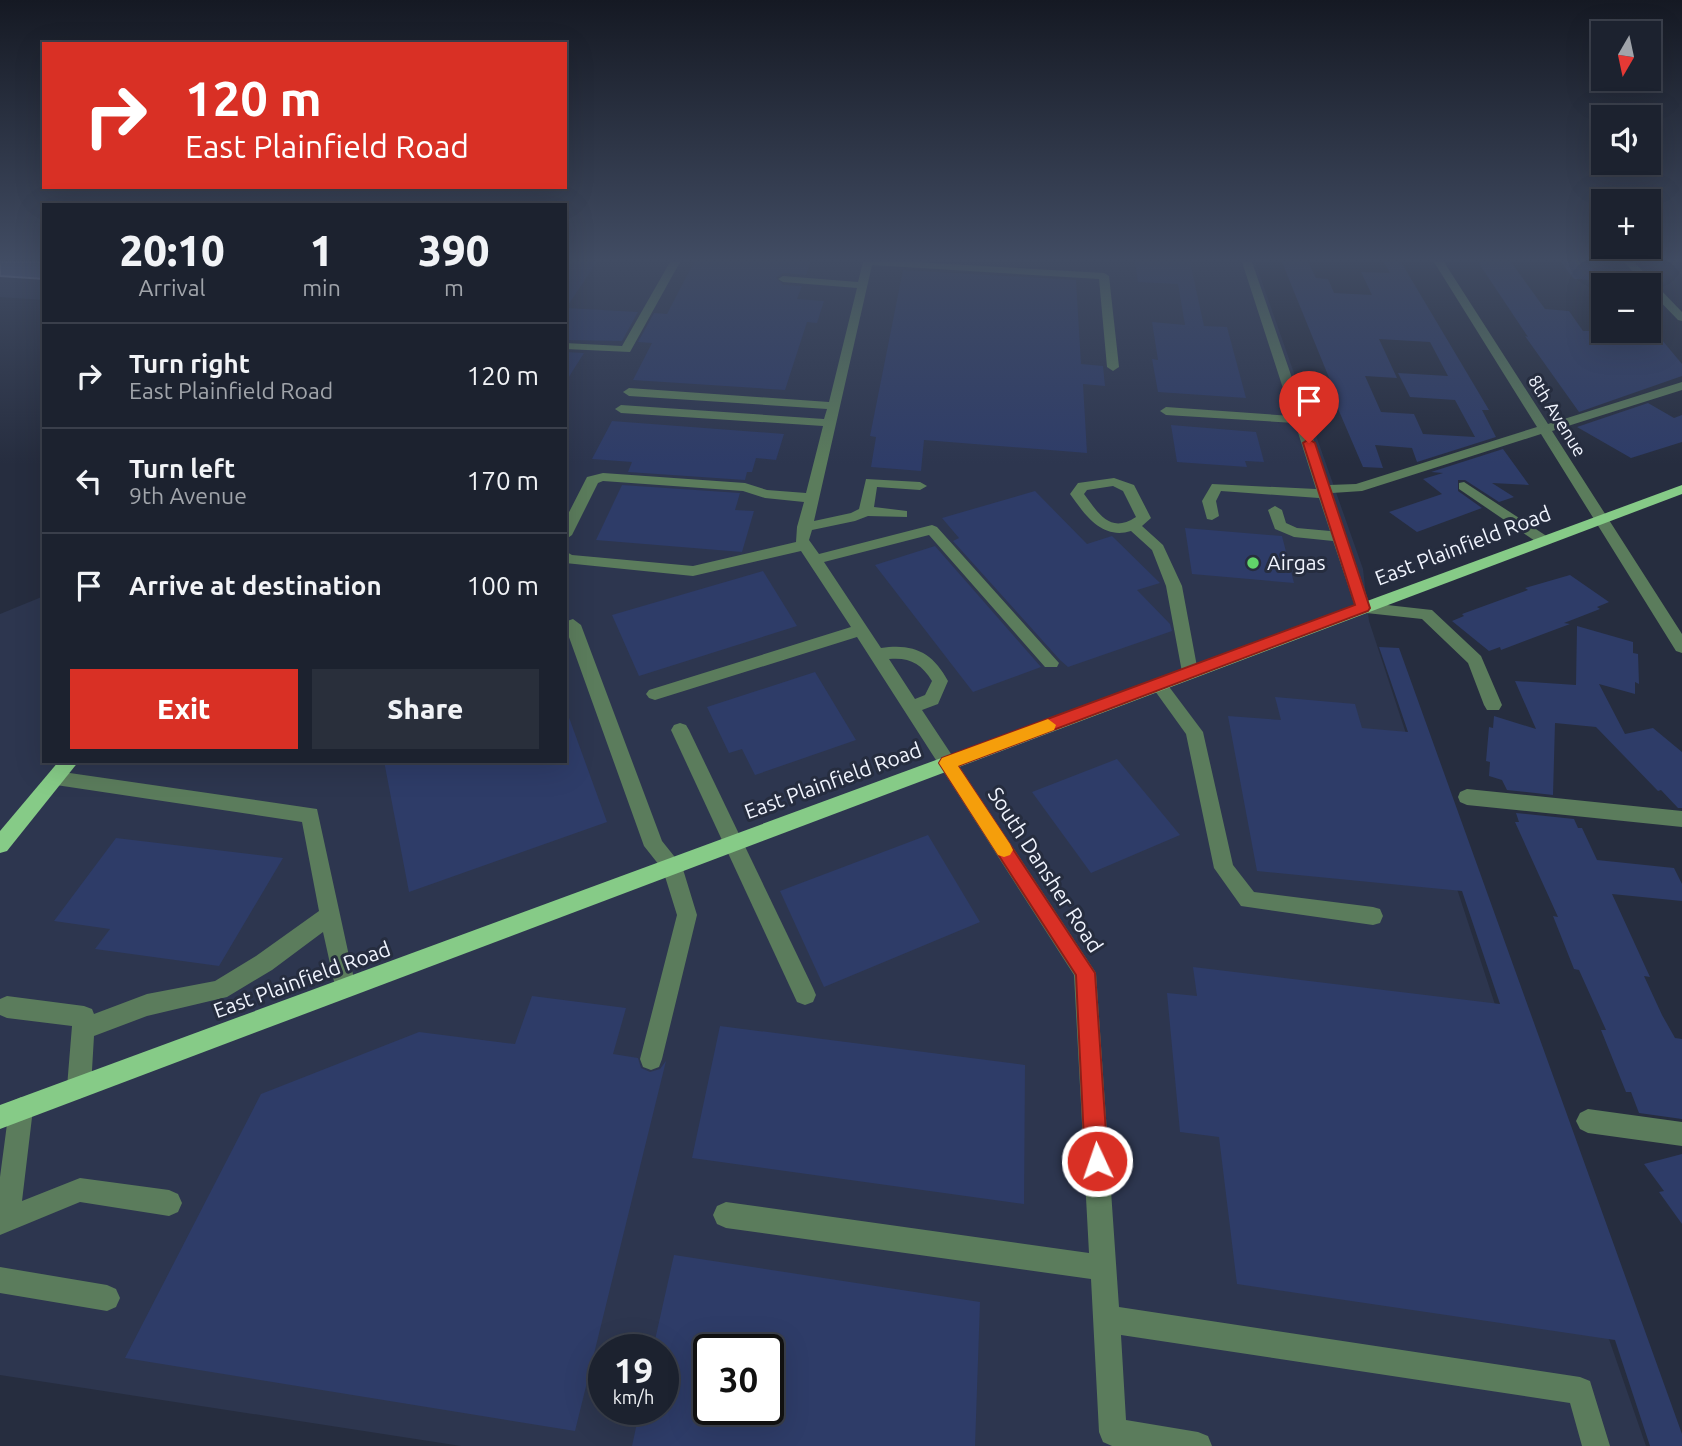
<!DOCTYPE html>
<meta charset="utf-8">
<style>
:root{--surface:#1c222f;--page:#292f3b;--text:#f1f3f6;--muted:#a0a4aa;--line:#3a3f4b;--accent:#d93025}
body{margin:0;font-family:Ubuntu,sans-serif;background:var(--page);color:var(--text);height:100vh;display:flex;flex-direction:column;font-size:26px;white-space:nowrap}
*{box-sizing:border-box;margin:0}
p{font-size:23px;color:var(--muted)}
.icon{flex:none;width:38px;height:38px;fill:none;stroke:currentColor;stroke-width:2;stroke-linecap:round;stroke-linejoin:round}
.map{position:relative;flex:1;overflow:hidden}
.sheet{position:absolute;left:42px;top:203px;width:525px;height:560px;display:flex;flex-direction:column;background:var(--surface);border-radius:0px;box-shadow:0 7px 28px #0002,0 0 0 2px var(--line)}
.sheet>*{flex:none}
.banner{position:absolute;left:42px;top:42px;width:525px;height:147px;border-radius:0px;box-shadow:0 7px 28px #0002,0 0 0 2px var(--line);background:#d93025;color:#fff;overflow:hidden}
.needle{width:46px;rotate:189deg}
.tools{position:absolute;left:1591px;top:21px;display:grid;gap:14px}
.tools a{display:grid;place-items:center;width:70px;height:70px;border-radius:0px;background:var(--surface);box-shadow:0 7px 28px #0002,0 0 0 2px var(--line);font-size:35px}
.speed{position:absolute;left:588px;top:1334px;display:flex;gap:14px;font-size:35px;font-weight:700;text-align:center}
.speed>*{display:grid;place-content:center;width:91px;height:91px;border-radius:50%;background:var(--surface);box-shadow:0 7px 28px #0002,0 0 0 2px var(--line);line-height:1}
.speed small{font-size:18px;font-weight:400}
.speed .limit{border:4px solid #111;border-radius:10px;background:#fff;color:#111}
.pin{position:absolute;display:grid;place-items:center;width:60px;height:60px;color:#fff;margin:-72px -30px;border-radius:50% 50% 50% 0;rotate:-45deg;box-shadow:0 0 7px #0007}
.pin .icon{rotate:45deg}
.me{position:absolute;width:77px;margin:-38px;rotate:357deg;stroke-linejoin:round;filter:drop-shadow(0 0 5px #0008)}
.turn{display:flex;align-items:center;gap:24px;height:147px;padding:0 28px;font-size:32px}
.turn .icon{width:91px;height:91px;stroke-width:2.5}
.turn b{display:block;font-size:49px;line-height:60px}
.eta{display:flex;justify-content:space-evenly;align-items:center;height:119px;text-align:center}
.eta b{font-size:42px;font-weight:800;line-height:49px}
.button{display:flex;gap:14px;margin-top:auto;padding:14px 28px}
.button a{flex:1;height:80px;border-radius:0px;background:var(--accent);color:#fff;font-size:28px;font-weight:800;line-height:80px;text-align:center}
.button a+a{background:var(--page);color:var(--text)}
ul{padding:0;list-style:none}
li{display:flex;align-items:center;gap:21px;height:105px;padding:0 28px;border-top:2px solid var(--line)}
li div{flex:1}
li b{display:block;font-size:26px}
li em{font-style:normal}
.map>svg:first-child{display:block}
.built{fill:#2d364f;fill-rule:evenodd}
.water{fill:#506191;stroke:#808db2;stroke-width:2}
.building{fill:#2e3c68;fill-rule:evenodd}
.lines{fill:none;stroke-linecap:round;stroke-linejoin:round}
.minor{fill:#5b7c5c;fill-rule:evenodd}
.major{fill:#86cb87;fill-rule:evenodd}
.route{fill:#d93025;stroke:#8d1f18;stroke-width:2}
.slow{fill:#f59e0b}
.poi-dot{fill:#61d46a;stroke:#262d3f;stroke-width:2.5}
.labels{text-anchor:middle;stroke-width:6;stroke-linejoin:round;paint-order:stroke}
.far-street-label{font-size:18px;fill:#f0f4fe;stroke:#262d3f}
.street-label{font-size:21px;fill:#f0f4fe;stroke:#262d3f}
.poi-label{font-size:21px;fill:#f0f4fe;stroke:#262d3f;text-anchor:start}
</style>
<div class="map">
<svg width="1682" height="1446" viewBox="0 0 1682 1446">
<rect width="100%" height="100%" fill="#262d3f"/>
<!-- built -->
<g class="built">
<path d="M0 262H44V300L0 297Z"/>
<path d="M565 262H1255L1363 569 1369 621 1531 1114 1646 1446H461L0 1375V614L44 596V761H565ZM604 1349H663V1409H604ZM709 1349H768V1409H709Z"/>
</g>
<!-- water -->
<path class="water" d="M0 262H44V279L0 276Z"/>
<!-- building -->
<g class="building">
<path d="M565 262H597L566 308 638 312 622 341 565 340Z"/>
<path d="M694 262H810L806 275 783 273 776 278 783 285 802 286 797 299 824 301 817 323 807 322 785 390 633 380 652 343 638 342 654 313 667 314Z"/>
<path d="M1135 262H1190L1204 326 1227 327 1246 398 1158 392 1152 359 1158 360 1152 322 1185 325 1178 284 1138 282Z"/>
<path d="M1282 262H1308L1316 278 1328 279 1334 293 1372 295 1361 272 1390 273 1384 262H1401L1489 410H1482L1496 437 1417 462 1412 448 1375 445 1383 468 1363 467 1330 390H1334ZM1379 339 1430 342 1448 376 1398 373 1410 397 1455 400 1475 437 1423 434 1414 414 1381 412 1365 376 1397 378Z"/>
<path d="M1478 262H1511L1545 309 1569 311 1583 331H1648L1655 340H1662L1682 364V376L1579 412 1525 336 1528 337Z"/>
<path d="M1561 262H1586L1603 281 1574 279Z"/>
<path d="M903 270 1076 280 1081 364 1103 366 1105 386 1083 384 1087 453 924 440 921 471 871 467 876 437 870 436Z"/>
<path d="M565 352 584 353 565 383Z"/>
<path d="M1648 403 1674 418 1682 415V442L1631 458 1577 427Z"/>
<path d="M612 421 784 434 776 460 756 458 752 472H747L745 480 628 472 632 462 592 459Z"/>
<path d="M1171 425 1256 432 1264 462 1245 461 1247 467 1177 462Z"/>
<path d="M1503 449 1529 485 1492 483 1514 497 1499 502 1465 480H1458V491L1482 508 1417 532 1389 512 1442 494 1423 479 1443 473 1431 472Z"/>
<path d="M622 485 740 493 735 510 754 511 742 552 596 540Z"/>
<path d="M1035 491 1087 544 1112 536 1160 583 1137 590 1170 624 1172 631 1068 667 1060 660 953 541 959 538 942 518Z"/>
<path d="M1185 528 1282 536 1294 583 1192 574Z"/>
<path d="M935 546 1041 667 973 692 875 565Z"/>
<path d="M763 571 797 626 639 676 612 615Z"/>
<path d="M1570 575 1609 602 1597 607 1600 609 1564 623 1570 624 1501 650 1500 647 1489 651 1452 621 1464 616 1462 614 1528 590 1525 588Z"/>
<path d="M1577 626 1633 642V653L1638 654 1639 684 1635 682V694L1599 684 1625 734 1653 728 1682 752V808H1678L1661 790 1658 791 1596 727 1555 723 1553 795 1507 790 1502 780 1489 776 1490 762 1486 761 1489 727 1493 728 1494 716 1536 729 1515 681 1576 685Z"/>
<path d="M1379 647 1399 648 1682 1434V1446H1650L1615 1340 1237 1284 1219 1137 1180 1132 1167 993 1197 996 1193 967 1500 1004 1462 891 1257 871 1228 716 1281 720 1275 697 1355 704 1362 728 1408 732Z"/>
<path d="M815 672 856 740 755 775 742 749 729 753 707 707Z"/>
<path d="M567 712 607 822 409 892 384 761H565V713Z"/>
<path d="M1117 759 1180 835 1091 873 1032 792Z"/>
<path d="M1516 813 1574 819 1578 828H1582L1597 860 1674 868 1682 884V901L1612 894 1650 977 1644 976 1662 1015 1675 1038 1682 1039V1119L1639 1113 1631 1092H1626L1601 1030H1606L1579 970 1574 969 1553 916 1558 917 1515 822H1519Z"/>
<path d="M928 835 980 922 824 987 780 891Z"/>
<path d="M116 838 283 858 219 966 95 949 110 929 54 921Z"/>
<path d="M532 996 626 1008 613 1054 638 1058 641 1068 650 1072 660 1069 666 1061 575 1431 125 1358 261 1094 419 1032 515 1044Z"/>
<path d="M720 1026 1025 1065 1024 1204 692 1158Z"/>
<path d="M1682 1154V1224L1659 1192 1664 1191 1644 1164Z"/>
<path d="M674 1255 980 1302 975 1446H632L640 1409H663V1349H653ZM709 1349H768V1409H709Z"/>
</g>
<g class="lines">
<!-- minor -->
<g class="minor">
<path d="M670 262H680L630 352 565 349V343L622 346Z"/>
<path d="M863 262H915L1104 273 1109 276 1119 367 1113 371 1107 367 1099 279 872 265 814 521 851 513 859 509 866 479 920 482 927 486 920 490 877 487 874 507 907 511V517L868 516 855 521 812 530 809 540 819 554 932 525 937 527 1059 663 1057 667H1045L929 535 824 562 881 648C914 643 933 653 948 681L938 704 922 710 1096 973 1119 1307 1580 1377 1590 1381 1610 1446H1582L1570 1403 1121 1335 1126 1420 1198 1432 1208 1436 1212 1446H1112L1103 1442 1099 1432 1091 1279 726 1228 717 1224 713 1215 717 1206 726 1202 1089 1253 1074 975 857 637 655 700 649 698 646 694 649 690 851 627 801 551 693 576 565 563V551L572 555 693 566 796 542 797 527 804 502 765 498 743 491 603 481 598 483 572 535 565 540V520L587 477 603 473 745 483 767 490 806 493 823 426 621 413 615 409 621 405 824 419 827 409 629 396 623 392 629 388 829 402 857 288 783 282 778 279 783 276 858 282ZM889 659C909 657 921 663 932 681L925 695 915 699Z"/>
<path d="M1242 262H1252L1329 485 1356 484 1537 427 1434 262H1444L1548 424 1682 382V390L1552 431 1682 634V653L1676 651 1541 434 1362 491 1332 493 1369 603 1432 610 1481 656 1502 705 1499 710H1487L1484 705 1468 663 1422 619 1357 612 1333 541 1294 537 1275 529 1268 510 1275 506 1282 510 1286 523 1297 528 1330 531 1319 498 1221 491 1216 501 1219 516 1212 520 1207 519 1202 501 1212 484 1316 489 1295 423 1166 415 1160 411 1166 407 1292 416Z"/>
<path d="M1624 262H1634L1682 312V321L1678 320 1648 289V285H1645Z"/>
<path d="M1114 478 1134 485 1151 518 1142 526 1163 545 1182 586 1198 672 1196 676 1190 678 1182 672 1166 586 1152 550 1131 531C1102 540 1085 515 1070 494L1078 483ZM1113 486 1123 491 1136 517C1110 534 1099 514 1084 494L1087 490Z"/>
<path d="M1464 482 1548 537 1550 540 1548 543H1538L1459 489V483Z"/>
<path d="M573 619 581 625 662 841 682 866 697 915 662 1059 659 1067 651 1070 643 1067 640 1059 677 915 663 870 644 846 565 626 567 621Z"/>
<path d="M1158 678 1164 680 1203 732 1233 865 1254 892 1373 907 1380 909 1383 916 1380 923 1373 925 1241 906 1214 868 1186 734 1150 684Z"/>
<path d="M680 723 686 725 689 730 813 988 816 995 813 1002 805 1005 797 1002 671 730 674 725Z"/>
<path d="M56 771 317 809 356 988 353 995 345 998 337 995 323 932 272 970 227 997 147 1016 94 1036 91 1087 87 1095 79 1099 71 1095 67 1087 72 1026 7 1018 0 1015V999L7 996 84 1006 92 1009 94 1014 147 994 215 981 256 956 319 911 302 822 56 785 50 783 47 778 50 773Z"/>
<path d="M1467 789 1682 811V827L1467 805 1460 802 1458 797 1460 792Z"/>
<path d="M21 1097 29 1101 33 1109 22 1201 80 1178 169 1190 178 1194 182 1203 178 1212 169 1216 80 1202 0 1235V1177L9 1109 13 1101Z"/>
<path d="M1588 1109 1682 1122V1146L1588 1133 1580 1129 1576 1121 1580 1113Z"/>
<path d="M0 1267 107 1285 116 1289 120 1298 116 1307 107 1311 0 1293Z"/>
</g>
<!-- major -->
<g class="major">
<path d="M1682 485V494L0 1129V1105Z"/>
<path d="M59 761H79L7 851 0 853V831Z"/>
</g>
</g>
<!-- sky -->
<linearGradient id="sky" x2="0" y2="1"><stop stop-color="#151923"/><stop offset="0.56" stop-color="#414c63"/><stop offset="1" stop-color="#414c63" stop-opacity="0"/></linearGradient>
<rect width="1682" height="464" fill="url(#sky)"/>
<!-- route -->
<path class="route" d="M1309 439 1315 443 1370 608 1368 611 958 766 1095 973 1108 1161 1104 1168 1097 1172 1089 1168 1085 1161 1076 975 939 763 942 758 1355 605 1303 443Z"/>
<!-- slow -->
<path class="slow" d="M1048 719 1056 725 1054 730 958 766 1010 844 1013 850 1010 855 1004 857 998 855 939 763 942 758Z"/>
<!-- markers -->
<circle class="poi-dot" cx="1253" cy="563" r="7"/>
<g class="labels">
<!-- far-street labels -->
<g class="far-street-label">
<text transform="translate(1557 416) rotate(58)" y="6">8th Avenue</text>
</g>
<!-- street labels -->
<g class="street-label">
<text transform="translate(1463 546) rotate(-21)" y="7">East Plainfield Road</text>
<text transform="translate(833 781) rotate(-20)" y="7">East Plainfield Road</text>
<text transform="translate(1045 870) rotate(57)" y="7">South Dansher Road</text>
<text transform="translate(302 980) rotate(-20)" y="7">East Plainfield Road</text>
</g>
<!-- poi labels -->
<g class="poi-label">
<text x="1267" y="570">Airgas</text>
</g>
</g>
</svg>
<div class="tools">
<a><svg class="needle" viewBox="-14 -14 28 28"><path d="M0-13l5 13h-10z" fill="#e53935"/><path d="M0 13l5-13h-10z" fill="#a0a4aa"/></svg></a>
<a><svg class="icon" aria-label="sound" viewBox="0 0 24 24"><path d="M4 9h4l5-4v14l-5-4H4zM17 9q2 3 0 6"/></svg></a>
<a>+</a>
<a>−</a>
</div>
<div class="speed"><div>19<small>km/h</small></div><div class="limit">30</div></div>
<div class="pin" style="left:1309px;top:443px;background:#d93025"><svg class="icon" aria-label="arrive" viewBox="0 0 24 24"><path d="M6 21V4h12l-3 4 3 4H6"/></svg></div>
<svg class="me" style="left:1097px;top:1161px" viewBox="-20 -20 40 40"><circle r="17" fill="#d93025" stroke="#fff" stroke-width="3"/><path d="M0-11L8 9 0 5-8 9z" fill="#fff"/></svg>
<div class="banner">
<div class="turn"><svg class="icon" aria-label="right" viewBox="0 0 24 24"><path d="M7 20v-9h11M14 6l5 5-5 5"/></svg><div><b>120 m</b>East Plainfield Road</div></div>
</div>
<section class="sheet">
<div class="eta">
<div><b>20:10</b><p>Arrival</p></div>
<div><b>1</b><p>min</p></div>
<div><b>390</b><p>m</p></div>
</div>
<ul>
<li><svg class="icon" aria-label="right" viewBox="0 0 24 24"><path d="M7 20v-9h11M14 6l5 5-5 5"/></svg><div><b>Turn right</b><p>East Plainfield Road</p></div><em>120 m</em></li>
<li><svg class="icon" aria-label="left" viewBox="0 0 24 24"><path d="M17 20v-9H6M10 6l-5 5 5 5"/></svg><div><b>Turn left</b><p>9th Avenue</p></div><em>170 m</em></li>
<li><svg class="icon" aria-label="arrive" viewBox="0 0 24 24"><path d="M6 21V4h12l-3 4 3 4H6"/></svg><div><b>Arrive at destination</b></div><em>100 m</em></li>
</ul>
<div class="button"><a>Exit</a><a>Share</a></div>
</section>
</div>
